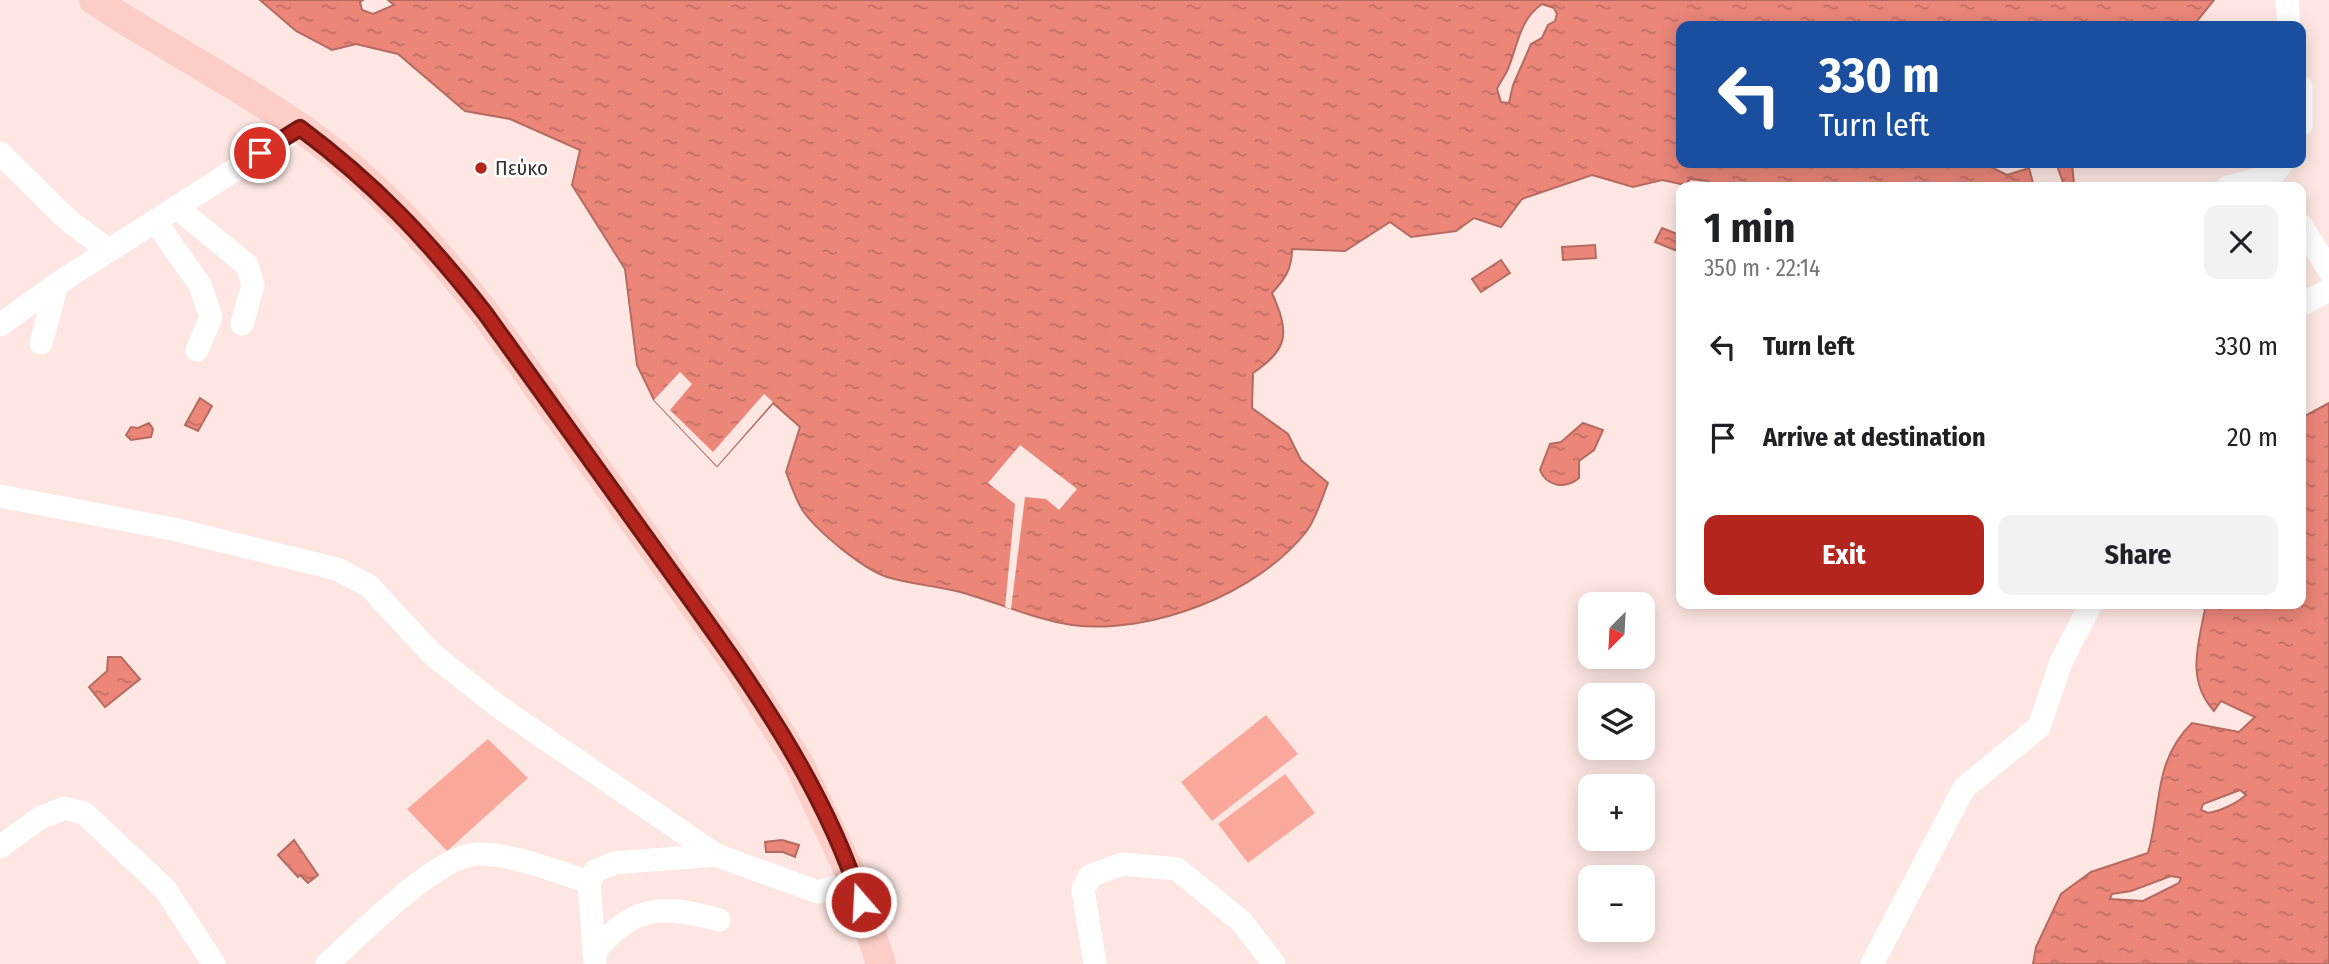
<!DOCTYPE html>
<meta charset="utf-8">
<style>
:root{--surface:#fff;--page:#f2f2f2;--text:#202124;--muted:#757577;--accent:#b4251e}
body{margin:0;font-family:"Fira Sans Condensed",sans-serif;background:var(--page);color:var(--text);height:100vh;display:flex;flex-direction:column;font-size:26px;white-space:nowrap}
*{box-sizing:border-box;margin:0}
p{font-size:23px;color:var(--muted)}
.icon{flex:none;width:38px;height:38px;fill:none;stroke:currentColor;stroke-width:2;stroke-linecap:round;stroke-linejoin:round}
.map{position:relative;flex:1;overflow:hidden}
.details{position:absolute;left:1676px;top:182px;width:630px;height:427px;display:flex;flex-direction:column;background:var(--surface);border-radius:14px;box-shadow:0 4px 18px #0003}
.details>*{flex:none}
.guide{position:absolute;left:1676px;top:21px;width:630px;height:147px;border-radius:14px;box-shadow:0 4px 18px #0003;background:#1a4fa0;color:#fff;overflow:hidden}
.needle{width:46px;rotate:204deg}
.buttons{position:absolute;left:1578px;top:592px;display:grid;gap:14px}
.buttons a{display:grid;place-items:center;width:77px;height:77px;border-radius:14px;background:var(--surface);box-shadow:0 4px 18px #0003;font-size:35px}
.pin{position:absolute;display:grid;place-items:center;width:60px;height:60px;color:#fff;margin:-30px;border:4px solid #fff;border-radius:50%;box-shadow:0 2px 7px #0007}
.me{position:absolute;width:77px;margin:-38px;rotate:341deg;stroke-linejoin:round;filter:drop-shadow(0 0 5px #0008)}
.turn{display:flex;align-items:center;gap:24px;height:147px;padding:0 28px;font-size:32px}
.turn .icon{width:91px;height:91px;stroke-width:2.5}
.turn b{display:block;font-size:49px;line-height:60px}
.round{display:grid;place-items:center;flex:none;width:74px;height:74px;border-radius:14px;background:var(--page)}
.head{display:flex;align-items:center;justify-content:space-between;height:119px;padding:0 28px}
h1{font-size:42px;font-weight:700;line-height:52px}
.primary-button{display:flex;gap:14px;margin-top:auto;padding:14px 28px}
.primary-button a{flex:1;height:80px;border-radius:14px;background:var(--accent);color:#fff;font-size:28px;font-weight:700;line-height:80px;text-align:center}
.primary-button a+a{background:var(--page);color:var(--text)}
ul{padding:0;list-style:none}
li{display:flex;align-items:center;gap:21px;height:91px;padding:0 28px}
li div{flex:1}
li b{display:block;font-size:26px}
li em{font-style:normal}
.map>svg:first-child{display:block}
.pitch{fill:#faa89c}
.water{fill:url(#water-ripples);stroke:#b66b61;stroke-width:2;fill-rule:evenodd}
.pier{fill:#fee7e3}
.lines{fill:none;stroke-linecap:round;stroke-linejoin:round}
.minor{stroke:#fff;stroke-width:23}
.major{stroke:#fdcec7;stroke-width:30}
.route-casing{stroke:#751814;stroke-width:18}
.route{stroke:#b4251e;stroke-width:12}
.poi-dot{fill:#b4251e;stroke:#fff;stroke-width:2.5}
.labels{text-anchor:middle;stroke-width:5;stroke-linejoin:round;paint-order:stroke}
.poi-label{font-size:21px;fill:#3b2d2a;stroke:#fff;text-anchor:start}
</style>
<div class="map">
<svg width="2329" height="964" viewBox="0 0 2329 964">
<defs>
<pattern id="water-ripples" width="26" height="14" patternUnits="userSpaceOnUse" patternTransform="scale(1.75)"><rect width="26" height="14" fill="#eb8679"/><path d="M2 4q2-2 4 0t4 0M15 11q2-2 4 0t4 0" fill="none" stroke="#c06e63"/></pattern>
</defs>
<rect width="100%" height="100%" fill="#fee7e3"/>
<!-- pitch -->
<g class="pitch">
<path d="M1266 715 1298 754 1212 821 1181 782Z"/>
<path d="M488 739 528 778 447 851 407 809Z"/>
<path d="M1285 774 1315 813 1248 863 1218 824Z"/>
</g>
<!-- water -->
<g class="water">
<path d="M260 0H363L360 2 362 10 373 14 394 5 388 0H2214L2193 26H1682V163H1993V168L2007 175 2029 168 2034 187H1713L1708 181 1690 179 1685 185 1662 180 1633 187 1592 175 1522 199 1501 227 1474 218 1456 231 1411 237 1390 222 1345 251 1292 249C1292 269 1285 279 1272 293 1289 332 1290 348 1253 373L1252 408 1288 434 1301 460 1328 483C1322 498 1316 519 1306 532 1257 594 1151 635 1072 625 1033 619 997 602 960 592 936 586 910 584 887 577 863 569 818 532 803 511 796 500 791 485 786 472L800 427 773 403 717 466 654 400 637 365 625 269 572 185 580 150 510 119 465 111 398 54 356 44 332 50 296 31ZM1542 4 1554 8 1557 14 1555 21 1548 25 1542 38 1531 44 1513 85 1509 103 1501 102 1497 89C1500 82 1505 76 1508 69 1518 45 1519 20 1542 4Z"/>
<path d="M2056 163H2072L2074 184 2064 185Z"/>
<path d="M1662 228 1682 236V253L1655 242Z"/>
<path d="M1595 245 1596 258 1563 260 1562 247Z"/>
<path d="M1501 260 1510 273 1481 292 1472 279Z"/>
<path d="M200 398 212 406 198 431 185 425Z"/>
<path d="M2329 403V964H2033L2036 947 2061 894 2091 872 2148 853C2162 805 2153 761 2192 723L2239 732 2255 717 2221 701 2214 711C2185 679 2199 643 2206 604H2301V418ZM2240 790 2246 795C2237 803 2221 811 2208 813L2201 810 2203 804ZM2171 876 2181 878 2179 883 2143 901 2110 899 2112 894 2131 891Z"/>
<path d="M149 423 153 429 151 437 131 440 126 435 131 427 138 428Z"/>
<path d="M1583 423 1603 430 1594 450 1579 461V478C1565 490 1546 486 1540 470L1550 444 1561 442Z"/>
<path d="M108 657H121L140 679 105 707 89 687 107 671Z"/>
<path d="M294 840 318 875 308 883 300 875 298 877 278 855Z"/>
<path d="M782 840 799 845 795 857 783 852H766L765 842Z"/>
</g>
<!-- pier -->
<g class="pier">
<path d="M680 372 692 384 670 410 713 452 764 394 773 402 717 466 654 400Z"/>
<path d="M1020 445 1077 489 1059 510 1046 499 1025 497 1011 609 1005 607 1015 504 988 483Z"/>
</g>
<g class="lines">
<!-- minor -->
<g class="minor">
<path d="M2287 0 2289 26"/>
<path d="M2301 87V125"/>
<path d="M0 153 68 220 109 251"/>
<path d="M2228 187 2273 175 2282 163"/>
<path d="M176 207 247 265 253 285 242 324"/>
<path d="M155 221 200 285 211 317 197 350"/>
<path d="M2301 225 2329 270"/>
<path d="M2301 305 2329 290"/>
<path d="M0 325 57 284 300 128"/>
<path d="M41 343 57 284"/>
<path d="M0 496 173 529 337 569 369 586 432 654 499 707 716 855"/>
<path d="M0 847 40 818 65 808 84 813 165 889 214 964"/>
<path d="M594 953C631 905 664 904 719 920"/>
<path d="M327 964C360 935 436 855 478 854 510 853 558 872 589 882"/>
<path d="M595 964 589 882 595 871 614 863 716 855 818 892 854 881"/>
<path d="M1095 964 1083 890 1090 876 1122 864 1177 869 1242 922 1274 964"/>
<path d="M1872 964 1964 788 2039 727 2061 662 2091 604"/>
</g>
<!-- major -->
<path class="major" d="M94 0C159 43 229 79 293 123 369 174 429 241 485 313L739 668 799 764 854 881 881 964"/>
</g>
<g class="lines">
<!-- route casing -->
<g class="route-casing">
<path id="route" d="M260 153 300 128C375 184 427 239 485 313 546 398 607 483 668 568 742 671 822 779 861 902"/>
</g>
<!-- route -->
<use href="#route" class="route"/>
</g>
<!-- markers -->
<circle class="poi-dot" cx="481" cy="168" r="7"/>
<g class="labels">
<!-- poi labels -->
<g class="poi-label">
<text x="495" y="175">Πεύκο</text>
</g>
</g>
</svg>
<div class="buttons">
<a><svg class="needle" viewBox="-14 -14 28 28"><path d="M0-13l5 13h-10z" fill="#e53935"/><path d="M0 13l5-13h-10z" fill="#757577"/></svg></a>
<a><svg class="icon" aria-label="layers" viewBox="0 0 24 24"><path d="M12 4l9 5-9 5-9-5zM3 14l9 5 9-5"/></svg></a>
<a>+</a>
<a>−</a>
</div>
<div class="pin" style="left:260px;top:153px;background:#d93025"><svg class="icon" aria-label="arrive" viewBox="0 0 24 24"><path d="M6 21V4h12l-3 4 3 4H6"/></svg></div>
<svg class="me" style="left:861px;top:902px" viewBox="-20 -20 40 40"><circle r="17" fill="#b4251e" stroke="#fff" stroke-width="3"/><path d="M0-11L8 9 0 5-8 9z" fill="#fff"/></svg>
<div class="guide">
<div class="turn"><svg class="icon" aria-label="left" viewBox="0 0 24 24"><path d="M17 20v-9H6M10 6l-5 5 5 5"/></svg><div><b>330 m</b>Turn left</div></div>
</div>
<section class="details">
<div class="head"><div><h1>1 min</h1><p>350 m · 22:14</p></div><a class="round"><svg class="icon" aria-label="close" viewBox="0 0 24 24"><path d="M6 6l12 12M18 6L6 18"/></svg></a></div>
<ul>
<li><svg class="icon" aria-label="left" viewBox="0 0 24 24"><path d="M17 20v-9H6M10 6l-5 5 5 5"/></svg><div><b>Turn left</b></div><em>330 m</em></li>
<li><svg class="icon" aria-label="arrive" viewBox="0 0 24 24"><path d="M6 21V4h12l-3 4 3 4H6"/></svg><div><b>Arrive at destination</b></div><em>20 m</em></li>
</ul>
<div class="primary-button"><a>Exit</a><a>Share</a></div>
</section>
</div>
